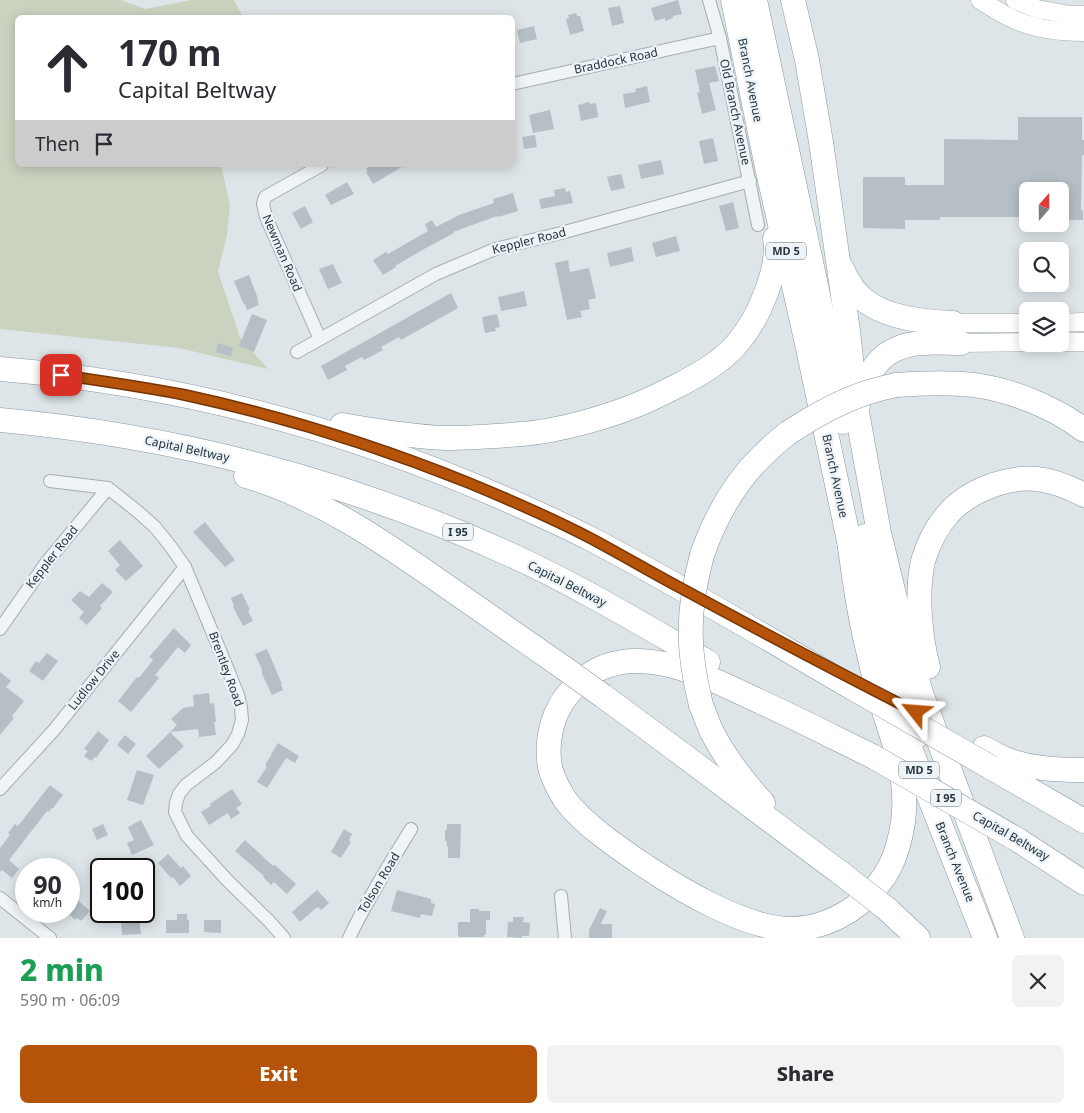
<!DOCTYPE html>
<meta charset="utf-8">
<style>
:root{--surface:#fff;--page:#f2f2f3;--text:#2b2b33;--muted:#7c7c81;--accent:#b45309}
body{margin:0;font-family:"Noto Sans",sans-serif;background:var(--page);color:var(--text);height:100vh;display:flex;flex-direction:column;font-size:19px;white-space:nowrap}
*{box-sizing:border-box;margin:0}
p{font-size:16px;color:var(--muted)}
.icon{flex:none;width:28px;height:28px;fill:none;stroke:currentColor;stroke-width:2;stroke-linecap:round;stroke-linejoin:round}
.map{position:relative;height:938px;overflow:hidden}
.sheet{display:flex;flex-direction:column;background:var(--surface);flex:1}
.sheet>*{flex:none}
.banner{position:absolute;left:15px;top:15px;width:500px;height:152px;border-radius:8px;box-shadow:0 2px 12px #0003;background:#fff;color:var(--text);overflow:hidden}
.needle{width:32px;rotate:20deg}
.controls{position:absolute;left:1019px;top:182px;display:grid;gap:10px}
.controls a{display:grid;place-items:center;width:50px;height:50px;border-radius:8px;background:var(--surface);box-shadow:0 2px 12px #0003;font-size:25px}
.speed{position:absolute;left:15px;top:858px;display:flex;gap:10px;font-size:25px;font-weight:700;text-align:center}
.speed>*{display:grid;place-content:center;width:65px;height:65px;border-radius:50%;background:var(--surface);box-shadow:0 2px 12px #0003;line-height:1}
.speed small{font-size:12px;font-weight:400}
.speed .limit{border:2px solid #111;border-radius:8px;background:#fff;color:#111}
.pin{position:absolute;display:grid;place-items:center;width:42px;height:42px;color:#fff;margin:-21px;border-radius:10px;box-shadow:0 2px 8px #0006}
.me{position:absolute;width:55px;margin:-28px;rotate:298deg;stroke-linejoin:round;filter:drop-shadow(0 0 4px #0008)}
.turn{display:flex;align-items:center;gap:18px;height:105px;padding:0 20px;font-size:22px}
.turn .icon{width:65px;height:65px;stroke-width:2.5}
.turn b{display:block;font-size:35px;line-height:42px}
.then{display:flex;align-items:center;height:48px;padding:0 20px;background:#0003;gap:10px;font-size:19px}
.round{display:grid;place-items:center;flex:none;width:52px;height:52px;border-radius:8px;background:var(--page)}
.headline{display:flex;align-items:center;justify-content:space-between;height:85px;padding:0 20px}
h1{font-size:30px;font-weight:800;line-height:38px;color:#1e9e55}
.cta{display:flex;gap:10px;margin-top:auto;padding:10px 20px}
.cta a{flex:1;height:58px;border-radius:8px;background:var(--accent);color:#fff;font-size:20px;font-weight:800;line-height:58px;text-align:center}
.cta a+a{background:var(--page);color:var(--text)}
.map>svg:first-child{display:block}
.green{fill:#c9d3bf}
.building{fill:#b5bfc5}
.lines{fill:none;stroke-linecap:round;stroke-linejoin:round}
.street-casing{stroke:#a3adb2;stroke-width:14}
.secondary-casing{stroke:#a3adb2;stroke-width:19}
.highway-casing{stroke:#8596a0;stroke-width:25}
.street{stroke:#f1f4f6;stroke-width:12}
.secondary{stroke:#fff;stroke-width:18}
.highway{stroke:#fff;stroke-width:24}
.highway-bridge-casing{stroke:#8596a0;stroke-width:25;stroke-linecap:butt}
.highway-bridge{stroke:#fff;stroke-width:24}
.route-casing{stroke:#753606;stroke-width:12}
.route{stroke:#b45309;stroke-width:9}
.labels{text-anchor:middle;stroke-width:4.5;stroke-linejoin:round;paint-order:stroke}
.shield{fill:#edf3f6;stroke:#626f77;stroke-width:1}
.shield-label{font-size:11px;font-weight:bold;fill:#263640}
.street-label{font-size:12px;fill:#263640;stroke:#edf3f6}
</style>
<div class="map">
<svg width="1084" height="938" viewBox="0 0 1084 938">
<rect width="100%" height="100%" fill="#dee5e8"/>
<!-- green -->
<path class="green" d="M0 0H121L145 9 191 0H234L243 17 18 18V165H221L230 205 227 235 218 272 240 337 268 369 179 348 0 329Z"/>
<!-- building -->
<g class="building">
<path d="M678 0 682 14 673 16V18L665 21V18L655 21 651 8Z"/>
<path d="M620 6 624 23 612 26 608 8Z"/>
<path d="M576 13 577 16H580L584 31 570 35 566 19 569 18 568 15Z"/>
<path d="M534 26 537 39 520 43 517 30Z"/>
<path d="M715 66 719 81 709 83 716 110 702 114 697 93 700 92 695 70Z"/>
<path d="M647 86 650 102 625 108 623 94 636 92 635 89Z"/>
<path d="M589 102 590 104 596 103 598 117 581 121 578 105Z"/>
<path d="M550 110 554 129 533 133 529 115Z"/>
<path d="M1018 117H1082V140H1084V155H1082L1081 210H1083V220H1060V191H1028V217H940V220H905V229L863 228V177H905V185H944V139L1018 140Z"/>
<path d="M535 135 537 147 524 149 522 137Z"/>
<path d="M713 138 718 161 704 164 699 141Z"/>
<path d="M661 160 664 174 641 179 638 165Z"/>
<path d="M373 165H405L373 184 366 172H368L366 169Z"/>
<path d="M621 174 625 188 611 191 607 177Z"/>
<path d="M347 182 354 194 331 205 325 195Z"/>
<path d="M565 188 566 192 570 191 573 203 541 209 539 199 555 196 554 190Z"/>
<path d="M513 193 518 211 498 217 497 216 453 232 454 233 424 249 395 266 396 267 383 275 373 260 386 252 388 254 428 231 425 224 432 220 436 227 459 215 494 203 493 199Z"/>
<path d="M733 202 739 228 726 231 719 206Z"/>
<path d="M305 206 313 222 301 229 292 213Z"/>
<path d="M676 236 680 251 656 257 652 243Z"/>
<path d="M631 247 634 261 610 267 607 253Z"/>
<path d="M568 260 570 272 589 268 596 298 588 300 590 309 580 311 582 317 567 320 555 263Z"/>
<path d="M333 264 342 283 328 289 319 269Z"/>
<path d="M249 275 258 299H257L259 305 247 310 245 304 244 305 234 281Z"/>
<path d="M524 291 527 306 501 311 498 297Z"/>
<path d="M451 293 458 308 401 340 399 337 381 347 383 350 364 360 362 357 345 366 347 370 328 380 321 366Z"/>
<path d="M252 314 267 320 254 352 239 346Z"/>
<path d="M497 314 500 327 495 328 496 331 485 333 482 317Z"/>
<path d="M218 343 233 348 231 356 216 352Z"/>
<path d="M205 522 235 560 225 567 193 532Z"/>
<path d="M120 540 143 566 126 581 115 570 120 565 108 551Z"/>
<path d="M102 583 113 592 100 606 102 608 87 625 79 618 84 612 71 600 80 591 89 597Z"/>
<path d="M242 593 250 610 248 611 253 621 243 626 233 607 234 606 231 598Z"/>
<path d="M174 628 191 645 185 653 178 647 155 675 159 678 131 712 118 701 137 677 139 678 153 660 149 657Z"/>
<path d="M267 649 282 684H281L283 690 272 695 262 674V670L255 654Z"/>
<path d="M47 653 58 661 43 681 29 671 36 661 39 663Z"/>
<path d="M0 672 11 681 6 687 24 701 12 716 14 718 0 735Z"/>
<path d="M209 693 210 704 214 703 216 722H214L216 735 199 737 198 729 170 732 184 746 159 769 146 756 177 725 171 719 183 708 194 706 193 695Z"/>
<path d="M98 731 109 740 96 758 95 757 91 761 84 756 88 751 84 749Z"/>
<path d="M125 735 136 744 128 754 117 745Z"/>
<path d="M278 743 299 756 295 763 286 758 267 788 257 782 266 768V763L272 754H271Z"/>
<path d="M137 770 154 775 143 805 127 800Z"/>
<path d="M50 785 63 795 53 808H52L48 812 47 811 9 860 19 869 12 878 2 870 0 872V848L10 835 8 833 15 824 18 826Z"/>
<path d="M232 789 242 804 236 808 240 813 231 819 228 813 209 825 201 812 211 806 210 804Z"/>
<path d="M141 820 154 845 132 855 127 843 134 840 128 827Z"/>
<path d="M103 824 108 835 97 840 92 829Z"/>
<path d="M447 824H461L460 858H448V847H447V841H445V830H447Z"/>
<path d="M344 829 352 834 349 840 351 842 341 858 331 852Z"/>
<path d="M245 840 273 866 275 865 296 884 287 894 274 882 271 885 263 877 264 876 235 851Z"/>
<path d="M168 854 181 868 183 866 191 876 180 886 173 877 171 878 158 863Z"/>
<path d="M317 890 329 903 321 910 318 907 315 909 300 922 292 912Z"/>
<path d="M397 890 431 899V903L435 904 432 916 421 914 420 918 391 911Z"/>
<path d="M73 896 90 911 81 921 77 918 75 920 69 914V901Z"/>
<path d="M600 908 607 911 601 924H612V938H589V930Z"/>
<path d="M470 909H479V911H490V920H486V935H484V937H459L458 936V922H470Z"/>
<path d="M177 914H187V920H189V933H166V920H177Z"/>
<path d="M513 917H524L523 922 530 923 529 936H522V938L507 937 508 922H513Z"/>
<path d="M139 919 141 934 122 935 121 920Z"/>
<path d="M204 920H221V933L204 932Z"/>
</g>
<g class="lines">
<!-- street casing -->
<g class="street-casing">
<g id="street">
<path d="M709 0 720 38 758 225"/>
<path d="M512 84 720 38"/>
<path d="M320 339 266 217 263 204 265 197 322 165"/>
<path d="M297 352 436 274 495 249 561 233 750 181"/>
<path d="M50 481 108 488 137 511 155 527 171 547 185 567 224 660 238 695 241 708 242 720 238 734 232 745 215 763 186 785 179 794 176 803 175 812 187 836 227 880 269 921 284 938"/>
<path d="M0 629 46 563 108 488"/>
<path d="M0 789 54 730 185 567"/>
<path d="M561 896 565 938"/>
<path d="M0 898 50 938"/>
<path d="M349 938C367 900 389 865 411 829"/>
</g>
</g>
<!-- secondary casing -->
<g class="secondary-casing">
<g id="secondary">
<path d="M980 0C990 6 1000 13 1011 18 1033 29 1059 32 1084 32"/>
<path d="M1015 0 1037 9 1070 15H1084"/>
<path d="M953 323H1028"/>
<path d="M1060 323 1084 322"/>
<path d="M1060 342H1084"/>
<path d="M961 343 1028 342"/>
</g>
</g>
<!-- highway casing -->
<g class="highway-casing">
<g id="highway">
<path d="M733 0 767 167 806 339 852 555"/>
<path d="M755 0 817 290 843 422"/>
<path d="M793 0 807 60 821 142 848 331 857 412 879 533 905 639 921 693 1012 938"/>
<path d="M842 269C846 277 850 285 856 292 876 317 923 322 953 323"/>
<path d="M0 369C173 383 344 428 503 498 532 511 562 524 591 539 679 585 765 637 851 687"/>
<path d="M896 385C922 383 948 382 974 385 1011 390 1054 407 1084 430"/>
<path d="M858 405C868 369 882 346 922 343 935 342 948 343 961 343"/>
<path d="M0 420C177 436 349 481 511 555 579 586 643 625 708 662"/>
<path d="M342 425C376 431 412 437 447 438 472 438 497 436 522 434 560 431 612 416 646 401 657 396 667 391 677 386 698 375 720 363 736 345 749 330 759 312 766 293 773 275 778 257 775 238"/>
<path d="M246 476C317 497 379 539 439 581 481 610 522 639 564 668"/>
<path d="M865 536 876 601 896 673 917 736"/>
<path d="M849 540C854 577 859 614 868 650 872 668 876 685 881 702 894 743 909 778 903 822 898 856 887 881 860 903 840 919 816 929 789 929 745 928 681 890 645 866 620 849 580 822 564 798 559 790 554 780 551 771 546 752 549 726 559 708 564 697 572 689 581 681 633 635 711 679 763 703 800 720 837 739 874 757"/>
<path d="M702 555C715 518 734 483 762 456 770 448 779 440 788 433"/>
<path d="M928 667C920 637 916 592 923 561 928 545 936 527 948 514 968 491 1007 476 1037 479 1054 481 1069 487 1084 495"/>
<path d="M603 696C683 754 762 815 842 874"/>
<path d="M701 705C705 714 708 725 713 734 726 759 743 781 763 803"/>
<path d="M906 738 985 938"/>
<path d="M984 748C991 752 998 756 1005 759 1031 769 1057 770 1084 770"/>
<path d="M990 767 1084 821"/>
<path d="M1018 840 1084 883"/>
<path d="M887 909 918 938"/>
</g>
</g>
<!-- street -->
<use href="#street" class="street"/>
<!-- secondary -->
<use href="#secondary" class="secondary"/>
<!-- highway -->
<use href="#highway" class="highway"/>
<!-- highway-bridge casing -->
<g class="highway-bridge-casing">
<g id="highway-bridge">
<path d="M788 433C814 416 840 401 869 392 878 389 887 387 896 385"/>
<path d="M564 668 603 696"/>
<path d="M851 687 990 767"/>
<path d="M701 705C687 649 687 611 702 555"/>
<path d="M874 757 1018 840"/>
<path d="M842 874 887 909"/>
</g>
</g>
<!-- highway-bridge -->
<use href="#highway-bridge" class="highway-bridge"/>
</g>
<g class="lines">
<!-- route casing -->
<g class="route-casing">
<path id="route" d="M61 375C102 381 144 387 185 395 282 416 377 446 469 483 510 500 552 518 592 539 620 554 649 571 677 586 756 629 836 671 916 712"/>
</g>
<!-- route -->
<use href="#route" class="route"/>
</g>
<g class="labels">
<!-- shield labels -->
<g class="shield">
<rect x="766" y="242.5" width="40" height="17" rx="4"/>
<rect x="443" y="523.5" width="30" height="17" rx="4"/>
<rect x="899" y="761.5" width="40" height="17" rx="4"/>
<rect x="931" y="789.5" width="30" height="17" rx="4"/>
</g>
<g class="shield-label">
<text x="786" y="255">MD 5</text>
<text x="458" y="536">I 95</text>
<text x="919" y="774">MD 5</text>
<text x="946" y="802">I 95</text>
</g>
<!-- street labels -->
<g class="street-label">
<text transform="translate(616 61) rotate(-12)" y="4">Braddock Road</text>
<text transform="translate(750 80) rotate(79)" y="4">Branch Avenue</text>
<text transform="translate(735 112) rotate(78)" y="4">Old Branch Avenue</text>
<text transform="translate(529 241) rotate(-14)" y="4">Keppler Road</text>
<text transform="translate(282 253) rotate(67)" y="4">Newman Road</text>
<text transform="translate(187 449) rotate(12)" y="4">Capital Beltway</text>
<text transform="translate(835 476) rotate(78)" y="4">Branch Avenue</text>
<text transform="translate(52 557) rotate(-52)" y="4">Keppler Road</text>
<text transform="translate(567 584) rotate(27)" y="4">Capital Beltway</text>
<text transform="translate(226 669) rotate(70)" y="4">Brentley Road</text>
<text transform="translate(94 680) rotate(-51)" y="4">Ludlow Drive</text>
<text transform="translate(1011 836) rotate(30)" y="4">Capital Beltway</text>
<text transform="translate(955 862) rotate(68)" y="4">Branch Avenue</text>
<text transform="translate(379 883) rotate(-59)" y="4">Tolson Road</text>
</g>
</g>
</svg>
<div class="controls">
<a><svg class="needle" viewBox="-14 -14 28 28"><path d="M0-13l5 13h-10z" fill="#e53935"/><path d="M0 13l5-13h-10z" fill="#7c7c81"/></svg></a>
<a><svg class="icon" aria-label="search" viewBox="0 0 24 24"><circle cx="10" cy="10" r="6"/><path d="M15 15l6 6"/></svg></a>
<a><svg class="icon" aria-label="layers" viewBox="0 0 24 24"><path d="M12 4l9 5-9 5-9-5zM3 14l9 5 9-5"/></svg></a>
</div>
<div class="speed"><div>90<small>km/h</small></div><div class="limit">100</div></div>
<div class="pin" style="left:61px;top:375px;background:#d93025"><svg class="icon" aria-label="arrive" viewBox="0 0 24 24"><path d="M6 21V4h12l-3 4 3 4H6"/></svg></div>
<svg class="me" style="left:916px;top:712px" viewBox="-20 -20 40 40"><path d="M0-17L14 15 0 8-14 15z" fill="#b45309" stroke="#fff" stroke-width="4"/></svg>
<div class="banner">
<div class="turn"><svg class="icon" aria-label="ahead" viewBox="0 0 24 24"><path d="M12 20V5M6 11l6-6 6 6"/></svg><div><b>170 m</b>Capital Beltway</div></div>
<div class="then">Then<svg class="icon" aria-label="arrive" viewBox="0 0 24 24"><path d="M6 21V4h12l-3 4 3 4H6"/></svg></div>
</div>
</div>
<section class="sheet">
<div class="headline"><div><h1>2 min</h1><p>590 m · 06:09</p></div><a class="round"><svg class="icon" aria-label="close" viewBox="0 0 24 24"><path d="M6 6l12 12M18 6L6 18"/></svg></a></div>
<div class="cta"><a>Exit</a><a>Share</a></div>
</section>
